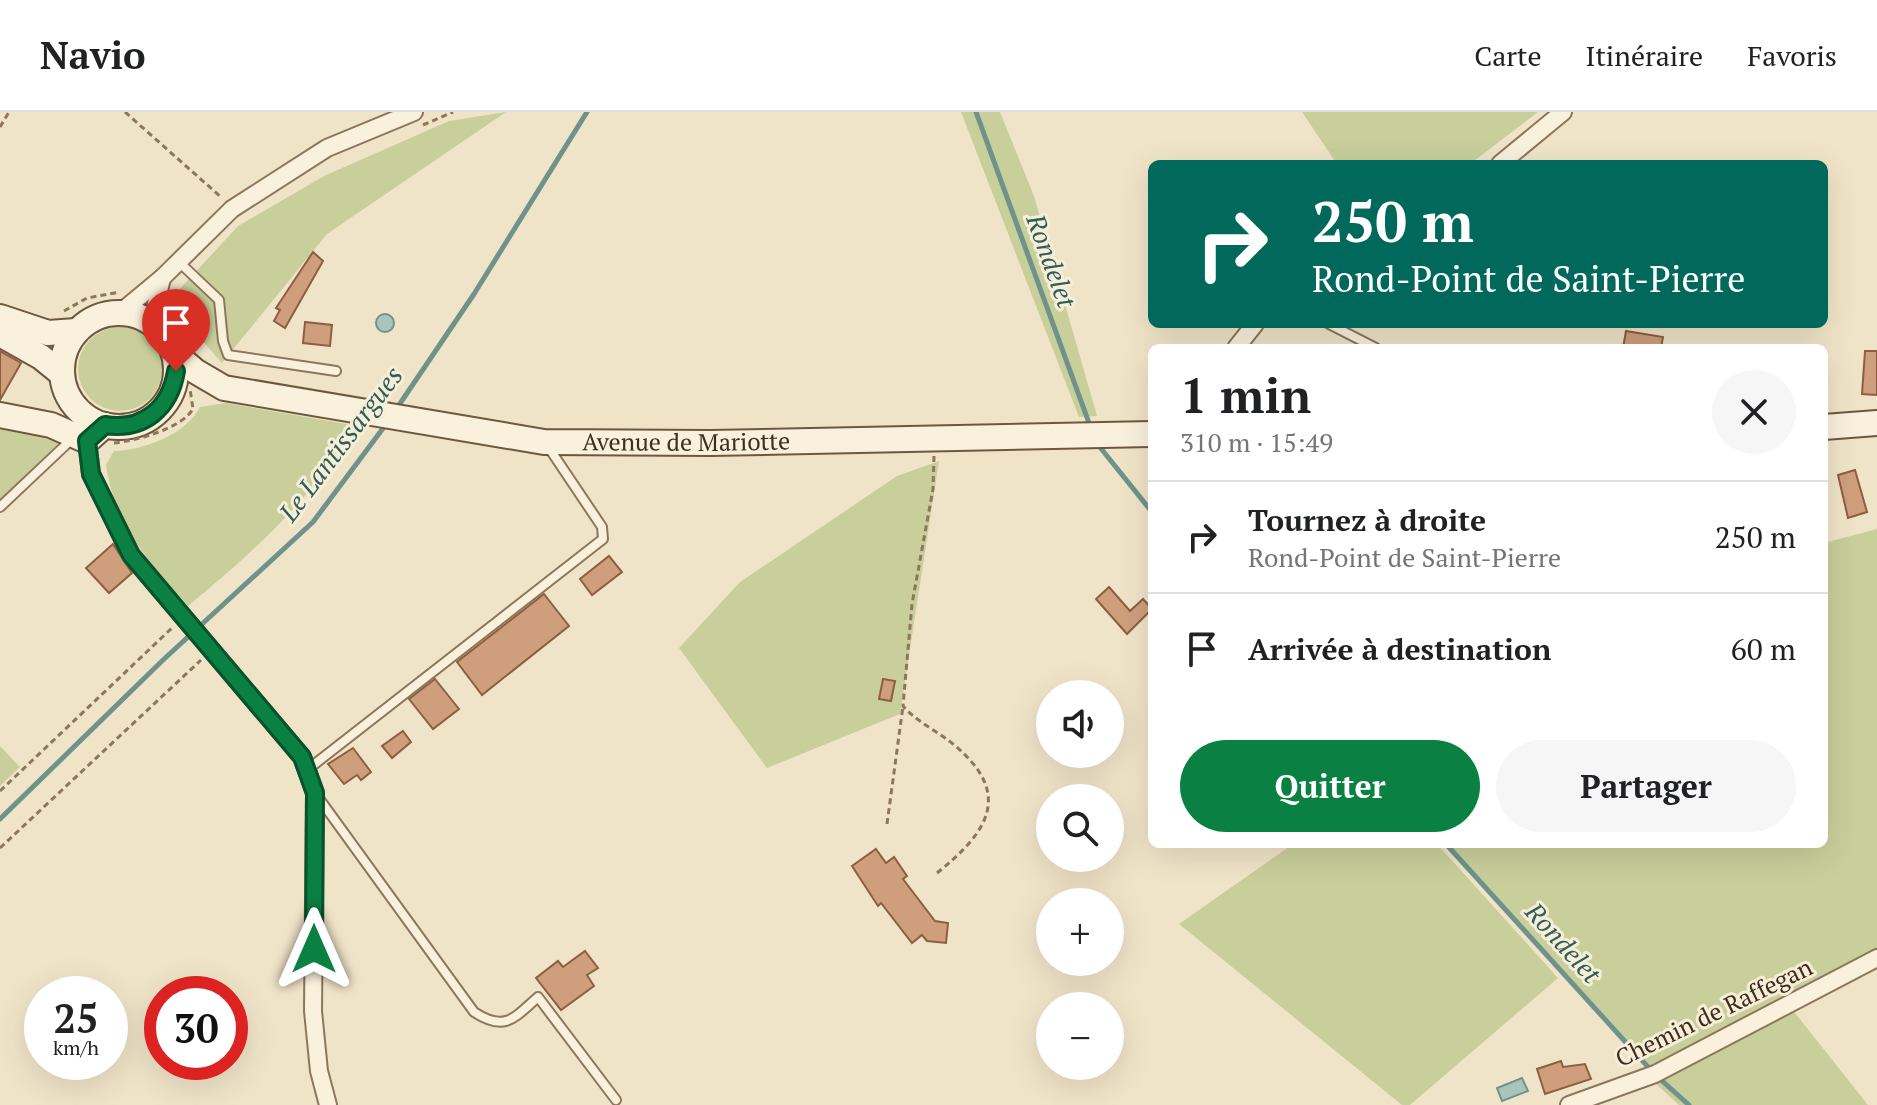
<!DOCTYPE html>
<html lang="fr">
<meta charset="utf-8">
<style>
:root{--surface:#fff;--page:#f6f6f6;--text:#202124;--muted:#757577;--line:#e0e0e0;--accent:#0b8043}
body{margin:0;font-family:"PT Serif",serif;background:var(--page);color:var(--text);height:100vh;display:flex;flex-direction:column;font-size:30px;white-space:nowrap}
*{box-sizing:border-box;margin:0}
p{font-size:26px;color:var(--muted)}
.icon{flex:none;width:44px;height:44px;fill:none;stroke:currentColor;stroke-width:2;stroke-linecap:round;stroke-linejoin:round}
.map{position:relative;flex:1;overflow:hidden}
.sheet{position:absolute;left:1148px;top:232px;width:680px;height:504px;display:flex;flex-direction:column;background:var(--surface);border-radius:12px;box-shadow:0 8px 32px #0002}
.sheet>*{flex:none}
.guide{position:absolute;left:1148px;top:48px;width:680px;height:168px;border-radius:12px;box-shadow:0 8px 32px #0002;background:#00695c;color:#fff;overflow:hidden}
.fabs{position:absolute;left:1036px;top:568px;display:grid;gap:16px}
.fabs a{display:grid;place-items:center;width:88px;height:88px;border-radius:50%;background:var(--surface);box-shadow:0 8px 32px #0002;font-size:40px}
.speed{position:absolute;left:24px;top:864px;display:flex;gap:16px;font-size:40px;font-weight:700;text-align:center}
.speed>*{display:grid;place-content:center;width:104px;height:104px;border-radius:50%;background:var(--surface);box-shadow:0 8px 32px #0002;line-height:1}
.speed small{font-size:20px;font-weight:400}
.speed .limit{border:12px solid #d22;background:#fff;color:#111}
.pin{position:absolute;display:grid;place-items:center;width:68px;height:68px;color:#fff;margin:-82px -34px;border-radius:50% 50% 50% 0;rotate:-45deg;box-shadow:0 0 8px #0007}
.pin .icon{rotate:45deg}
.me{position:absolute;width:88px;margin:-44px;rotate:0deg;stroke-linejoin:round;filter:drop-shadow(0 0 6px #0008)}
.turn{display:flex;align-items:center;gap:28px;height:168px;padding:0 32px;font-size:36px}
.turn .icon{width:104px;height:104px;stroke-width:2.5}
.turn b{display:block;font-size:56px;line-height:68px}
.round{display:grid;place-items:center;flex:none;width:84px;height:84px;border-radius:42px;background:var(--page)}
.overview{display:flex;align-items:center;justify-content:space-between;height:136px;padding:0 32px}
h1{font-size:48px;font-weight:600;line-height:60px}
.button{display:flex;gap:16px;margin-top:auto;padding:16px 32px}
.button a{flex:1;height:92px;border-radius:48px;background:var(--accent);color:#fff;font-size:32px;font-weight:600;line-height:92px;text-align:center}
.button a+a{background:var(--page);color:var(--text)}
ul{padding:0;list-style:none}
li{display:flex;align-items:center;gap:24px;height:112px;padding:0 32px;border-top:2px solid var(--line)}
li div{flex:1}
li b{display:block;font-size:30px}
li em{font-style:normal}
header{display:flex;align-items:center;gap:48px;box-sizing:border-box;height:112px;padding:0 40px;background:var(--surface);border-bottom:2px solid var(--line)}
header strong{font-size:38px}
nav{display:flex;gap:44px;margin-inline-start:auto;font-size:28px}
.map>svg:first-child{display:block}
.green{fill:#c9cf9b}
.water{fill:#a9c4bc;stroke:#6f938a;stroke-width:2}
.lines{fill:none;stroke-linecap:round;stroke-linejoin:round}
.stream{stroke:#6f938a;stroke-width:5}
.building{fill:#cf9f7d;stroke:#8d5f41;stroke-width:2}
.lane-casing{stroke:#8d765c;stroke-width:12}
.street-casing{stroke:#8d765c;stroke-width:20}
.secondary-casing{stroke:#6f573f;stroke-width:28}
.path{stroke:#8d765c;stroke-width:3;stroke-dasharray:6 4;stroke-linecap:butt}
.lane{stroke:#faf1dc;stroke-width:8}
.street{stroke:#faf1dc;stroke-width:16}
.secondary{stroke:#faf1dc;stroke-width:24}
.route-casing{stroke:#07532c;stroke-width:20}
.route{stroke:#0b8043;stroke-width:14}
.labels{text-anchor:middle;stroke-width:6;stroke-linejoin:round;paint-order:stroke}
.street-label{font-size:24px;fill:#3d2e20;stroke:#f7eed8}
.water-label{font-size:26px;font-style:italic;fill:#2f5d5a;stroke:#f7eed8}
</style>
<header>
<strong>Navio</strong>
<nav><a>Carte</a><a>Itinéraire</a><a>Favoris</a></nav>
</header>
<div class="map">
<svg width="1877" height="993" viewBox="0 0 1877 993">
<rect width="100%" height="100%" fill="#f0e4c8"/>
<!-- green -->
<g class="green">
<path d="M506 0 327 122 222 251 175 198 177 180 238 114 324 64 449 9Z"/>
<path d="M961 0H1000L1034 84 1097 304 1079 305Z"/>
<path d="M1302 0H1538L1470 52H1337Z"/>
<circle cx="120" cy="257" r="42"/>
<path d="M226 291 352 313C321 381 245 447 188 494 147 447 116 416 106 353L114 339C143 338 186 323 200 295Z"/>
<path d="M0 314 60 330 0 388Z"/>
<path d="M939 349 900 602 767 656 679 536 740 470 897 364Z"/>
<path d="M1877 417V838L1652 955 1448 732H1824V431Z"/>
<path d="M0 634 20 655 0 674Z"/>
<path d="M1293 732H1437L1558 866 1410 993H1402L1179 812Z"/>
<path d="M1792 897 1868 993H1679L1655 971Z"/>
</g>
<!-- water -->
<g class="water">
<circle cx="385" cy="211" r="9"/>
<path d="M1522 966 1528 979 1502 989 1497 976Z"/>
</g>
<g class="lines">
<!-- stream -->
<g class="stream">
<path d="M976 0 1089 311"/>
<path d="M397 296 474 182 587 0"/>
<path d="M1099 334 1152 400"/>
<path d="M0 707 163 548 313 410 387 311"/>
<path d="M1446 732 1650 957"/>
<path d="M1660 967 1689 993"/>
</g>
</g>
<!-- building -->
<g class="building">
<path d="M313 140 323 149 285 216 274 209 280 198 276 196Z"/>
<path d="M305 210 332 213 330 234 303 231Z"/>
<path d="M1626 219 1663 225 1661 236H1623Z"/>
<path d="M0 239 21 251 0 288Z"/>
<path d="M1865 239H1877V283L1862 282Z"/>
<path d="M1855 358 1867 400 1848 406 1838 363Z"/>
<path d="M113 432 132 461 109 481 86 456Z"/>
<path d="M609 444 622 460 592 483 580 467Z"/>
<path d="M1109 475 1130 499 1143 487 1152 497 1127 522 1096 487Z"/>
<path d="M544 482 569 514 482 583 457 550Z"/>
<path d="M435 567 459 597 433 617 409 587Z"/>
<path d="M883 567 895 569 891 589 879 587Z"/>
<path d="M403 619 411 630 392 646 382 634Z"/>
<path d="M353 636 371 660 361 668 357 663 344 672 328 652Z"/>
<path d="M876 737 886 751 894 745 907 764 903 767 935 809 948 811 946 831 927 829 922 823 912 831 881 791 878 794 852 754Z"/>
<path d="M585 839 598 856 587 863 594 874 561 898 536 866 558 849 563 855Z"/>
<path d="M1561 949 1563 955 1585 952 1591 967 1545 982 1537 957Z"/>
</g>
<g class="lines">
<!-- lane casing -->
<g class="lane-casing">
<g id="lane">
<path d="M179 150 219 188 223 229 228 243 336 259"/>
<path d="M1329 212 1376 236"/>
<path d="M0 395 72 327"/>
<path d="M307 658 603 427 602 415 547 333"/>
<path d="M318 685 474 900C505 920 513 907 538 885L616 988"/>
</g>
</g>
<!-- street casing -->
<g class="street-casing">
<g id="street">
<path d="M1500 52 1563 0"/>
<path d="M121 200 162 166 232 97 327 36 414 0"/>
<path d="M158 215 156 192 162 166"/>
<path d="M1236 236 1255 212"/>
<path d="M87 329 91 362 131 443 302 645 315 681 313 899 319 959 328 993"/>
<path d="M1569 993 1655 962 1877 846"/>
</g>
</g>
<!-- secondary casing -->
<g class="secondary-casing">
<g id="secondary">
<circle cx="119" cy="258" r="57"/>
<path d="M0 205 48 221 76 219"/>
<path d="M0 222 41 245 62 262"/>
<path id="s1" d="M174 241 195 259 224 276 544 330 711 331 1152 322"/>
<path d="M0 303 51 313 87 329 105 313"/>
<path d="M1824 315 1877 311"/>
</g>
</g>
<!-- path -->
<g class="path">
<path d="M125 0 221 85"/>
<path d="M423 13 453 0"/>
<path d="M0 15 9 0"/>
<path d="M64 199 87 186 120 180"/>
<path d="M173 207 198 234"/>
<path d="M114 331C136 329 182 316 193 297L190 277"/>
<path d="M934 344 933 377 912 492 903 594C917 610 937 619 953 632 1014 682 988 720 937 761"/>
<path d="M0 679 173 515"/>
<path d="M887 712 903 594"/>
<path d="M0 736 201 548"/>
</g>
<!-- lane -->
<use href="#lane" class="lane"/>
<!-- street -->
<use href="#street" class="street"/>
<!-- secondary -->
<use href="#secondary" class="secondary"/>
</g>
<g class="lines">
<!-- route casing -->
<g class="route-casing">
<path id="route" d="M176 259C170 296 144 319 105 313L87 329 91 362 131 443 302 645 315 681 314 837"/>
</g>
<!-- route -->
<use href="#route" class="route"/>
</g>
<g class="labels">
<!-- street labels -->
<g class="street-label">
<text dy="8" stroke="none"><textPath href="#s1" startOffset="528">Avenue de Mariotte</textPath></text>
<text transform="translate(1714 901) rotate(-26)" y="8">Chemin de Raffegan</text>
</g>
<!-- water labels -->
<g class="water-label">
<text transform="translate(1051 149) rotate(70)" y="9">Rondelet</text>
<text transform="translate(341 332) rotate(-53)" y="9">Le Lantissargues</text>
<text transform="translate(1563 831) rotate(48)" y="9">Rondelet</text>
</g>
</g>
</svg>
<div class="fabs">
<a><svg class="icon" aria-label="sound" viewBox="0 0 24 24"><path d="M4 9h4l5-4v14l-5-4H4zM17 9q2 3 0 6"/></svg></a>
<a><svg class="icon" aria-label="search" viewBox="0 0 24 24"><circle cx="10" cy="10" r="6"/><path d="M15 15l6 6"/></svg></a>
<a>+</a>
<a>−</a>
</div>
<div class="speed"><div>25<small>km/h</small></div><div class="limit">30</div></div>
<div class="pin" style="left:176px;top:259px;background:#d93025"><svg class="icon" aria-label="arrive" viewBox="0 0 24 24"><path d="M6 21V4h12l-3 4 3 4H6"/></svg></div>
<svg class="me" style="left:314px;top:837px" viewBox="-20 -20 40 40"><path d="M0-17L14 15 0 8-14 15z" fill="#0b8043" stroke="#fff" stroke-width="4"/></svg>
<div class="guide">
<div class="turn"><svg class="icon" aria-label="right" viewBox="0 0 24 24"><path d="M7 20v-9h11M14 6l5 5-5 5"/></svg><div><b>250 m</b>Rond-Point de Saint-Pierre</div></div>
</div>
<section class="sheet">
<div class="overview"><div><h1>1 min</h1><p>310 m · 15:49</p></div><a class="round"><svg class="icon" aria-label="close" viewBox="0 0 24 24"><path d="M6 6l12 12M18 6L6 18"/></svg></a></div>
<ul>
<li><svg class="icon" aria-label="right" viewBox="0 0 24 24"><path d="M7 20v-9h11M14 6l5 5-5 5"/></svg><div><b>Tournez à droite</b><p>Rond-Point de Saint-Pierre</p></div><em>250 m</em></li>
<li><svg class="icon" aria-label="arrive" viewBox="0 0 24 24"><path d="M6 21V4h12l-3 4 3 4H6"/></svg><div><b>Arrivée à destination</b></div><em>60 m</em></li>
</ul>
<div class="button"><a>Quitter</a><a>Partager</a></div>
</section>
</div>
